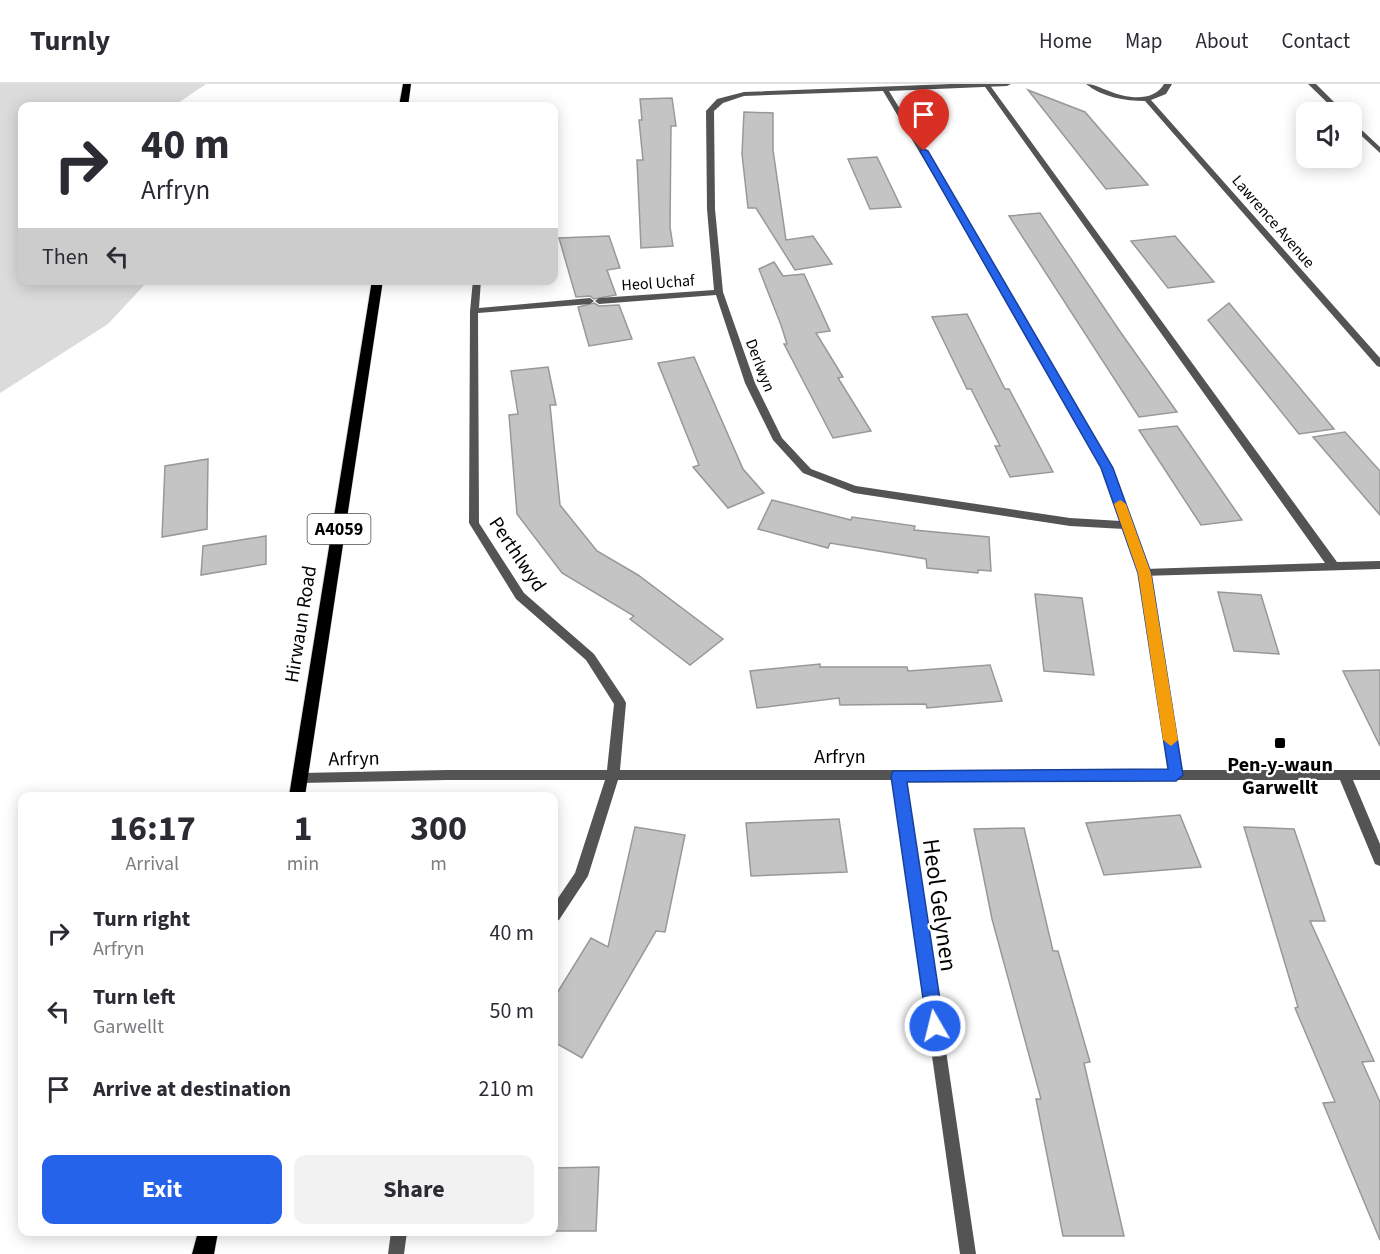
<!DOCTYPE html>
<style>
:root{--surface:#fff;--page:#f2f2f3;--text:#2b2b33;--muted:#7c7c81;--line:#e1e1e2;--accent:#2563eb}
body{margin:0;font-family:"Source Sans 3",sans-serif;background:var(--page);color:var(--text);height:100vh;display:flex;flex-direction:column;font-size:22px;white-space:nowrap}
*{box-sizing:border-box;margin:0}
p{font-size:20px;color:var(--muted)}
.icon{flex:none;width:33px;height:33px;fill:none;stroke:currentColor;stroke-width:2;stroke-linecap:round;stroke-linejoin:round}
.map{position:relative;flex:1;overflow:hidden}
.drawer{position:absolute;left:18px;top:708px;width:540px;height:444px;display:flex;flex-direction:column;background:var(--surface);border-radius:12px;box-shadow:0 3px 15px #0003}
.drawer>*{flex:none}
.hud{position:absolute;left:18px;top:18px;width:540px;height:183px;border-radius:12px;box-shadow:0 3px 15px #0003;background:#fff;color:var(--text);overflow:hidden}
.tools{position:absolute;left:1296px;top:18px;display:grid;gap:12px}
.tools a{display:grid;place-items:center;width:66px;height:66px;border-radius:12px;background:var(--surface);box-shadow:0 3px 15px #0003;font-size:30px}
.pin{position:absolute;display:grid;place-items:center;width:51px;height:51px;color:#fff;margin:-62px -26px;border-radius:50% 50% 50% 0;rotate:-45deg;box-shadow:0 0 6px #0007}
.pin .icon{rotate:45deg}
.me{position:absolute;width:66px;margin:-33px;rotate:352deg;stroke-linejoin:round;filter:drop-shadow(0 0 4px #0008)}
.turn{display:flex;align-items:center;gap:21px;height:126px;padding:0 24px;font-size:27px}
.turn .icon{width:78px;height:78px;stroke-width:2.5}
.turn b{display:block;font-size:42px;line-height:51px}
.then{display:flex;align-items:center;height:57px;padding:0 24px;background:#0003;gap:12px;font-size:22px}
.eta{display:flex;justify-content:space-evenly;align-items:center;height:102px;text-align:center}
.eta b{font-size:36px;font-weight:700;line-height:42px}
.cta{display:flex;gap:12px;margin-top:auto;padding:12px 24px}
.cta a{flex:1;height:69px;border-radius:12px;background:var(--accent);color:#fff;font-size:24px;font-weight:700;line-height:69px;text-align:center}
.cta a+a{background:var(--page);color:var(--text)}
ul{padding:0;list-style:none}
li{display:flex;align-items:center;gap:18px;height:78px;padding:0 24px}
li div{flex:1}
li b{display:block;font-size:22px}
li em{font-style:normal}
header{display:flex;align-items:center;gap:36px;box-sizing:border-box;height:84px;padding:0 30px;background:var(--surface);border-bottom:2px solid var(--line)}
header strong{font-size:28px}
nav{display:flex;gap:33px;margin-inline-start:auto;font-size:21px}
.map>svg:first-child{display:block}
.green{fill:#dbdbdb}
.building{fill:#c4c4c4;stroke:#989898;stroke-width:1.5}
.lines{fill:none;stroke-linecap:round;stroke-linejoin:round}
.primary-casing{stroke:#dbdbdb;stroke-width:1}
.service{fill:#545454;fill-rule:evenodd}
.minor{fill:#545454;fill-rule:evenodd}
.primary{fill:#000;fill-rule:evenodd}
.route{fill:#2563eb;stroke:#184099;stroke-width:1.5}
.slow{fill:#f59e0b}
.poi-dot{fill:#000;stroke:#fff;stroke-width:2}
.labels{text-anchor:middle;stroke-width:4.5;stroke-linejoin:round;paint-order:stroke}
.far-street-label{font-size:16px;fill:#000;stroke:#fff}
.shield{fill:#fff;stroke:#4c4c4c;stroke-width:1.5}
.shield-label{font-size:18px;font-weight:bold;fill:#000}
.street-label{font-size:20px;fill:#000;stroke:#fff}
.poi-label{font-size:20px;font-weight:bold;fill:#000;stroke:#fff}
.near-street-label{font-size:24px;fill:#000;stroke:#fff}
</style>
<header>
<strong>Turnly</strong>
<nav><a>Home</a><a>Map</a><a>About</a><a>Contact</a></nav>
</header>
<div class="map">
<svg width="1380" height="1170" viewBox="0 0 1380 1170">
<rect width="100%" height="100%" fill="#fff"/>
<!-- green -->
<path class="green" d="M0 0H206L174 22H22V196L148 197 108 240 0 309Z"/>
<!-- building -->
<g class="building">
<path d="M1028 6 1085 28 1148 101 1106 105Z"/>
<path d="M672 14 676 42H671L670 143 673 162 641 164 637 76H643L639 36H642L640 15Z"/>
<path d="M744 28 773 29V66L786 156 813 152 832 180 795 186 756 124H748L742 70Z"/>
<path d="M877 73 901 123 870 125 848 75Z"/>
<path d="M1040 129 1119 246 1177 328 1139 333 1009 132Z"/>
<path d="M609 152 620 184 607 186 616 211 594 215 590 212 576 213 559 154Z"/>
<path d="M1175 152 1214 198 1168 204 1131 157Z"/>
<path d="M774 178 783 192 804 190 830 247 816 249 843 293 838 294 871 347 833 354 784 260H787L781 241 759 185Z"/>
<path d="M594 219 599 222 619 221 632 255 589 262 578 223Z"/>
<path d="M1229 219 1334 345 1299 350 1208 236Z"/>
<path d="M967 230 1005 305H1009L1053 388 1010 393 995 362H1000L971 305H967L932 233Z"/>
<path d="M694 273 743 385 764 409 728 424 693 383 699 381 658 279Z"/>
<path d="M548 283 556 321H550L560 421 597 467 638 491 723 555 690 581 630 535 634 532 562 489 517 430 509 331 518 330 511 287Z"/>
<path d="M1177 342 1242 436 1201 441 1139 346Z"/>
<path d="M1345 348 1380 387V431L1313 353Z"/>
<path d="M208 375 207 445 162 453 165 382Z"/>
<path d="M772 416 851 436 852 433 915 442 914 446 989 453 991 487 978 486V489L927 484 926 475 830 459 828 464 758 445Z"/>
<path d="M266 452V480L201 491 203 462Z"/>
<path d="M1218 508 1261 511 1279 570 1234 567Z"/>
<path d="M1035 510 1082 514 1094 591 1044 587Z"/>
<path d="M820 580V583H907L908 587 990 581 1002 617 927 624 926 620 840 621 839 614 757 624 750 587Z"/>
<path d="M1380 586V662L1343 587Z"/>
<path d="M1180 731 1201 783 1104 791 1086 739Z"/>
<path d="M839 735 847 788 751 792 746 739Z"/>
<path d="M635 743 685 751 665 848 656 847 582 974 554 958V914L591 854 608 863Z"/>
<path d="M1244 743 1294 745 1325 837H1310L1374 977 1362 978 1380 1018V1156L1323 1019 1335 1018 1295 924 1298 923Z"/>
<path d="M1024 744 1053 867H1058L1090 978 1084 979 1124 1152H1063L1036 1015H1041L992 835 974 745Z"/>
<path d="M599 1083 596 1147H554V1084Z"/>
</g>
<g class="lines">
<!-- primary casing -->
<g class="primary-casing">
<g id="primary">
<path d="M403 0H411L408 22H399Z"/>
<path d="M372 196H383L305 712H289Z"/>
<path d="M198 1148H218L214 1170H192Z"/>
</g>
</g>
<!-- service -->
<g class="service">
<path d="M983 0H989L1337 478 1380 477V485L1141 492 1139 489 1145 485 1325 479Z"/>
<path d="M1308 0H1316L1344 28H1337Z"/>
<path d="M1352 37 1380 63V69L1352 43Z"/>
</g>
<!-- minor -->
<g class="minor">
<path d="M951 0H1011L1007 2 889 7 987 168 1112 384 1151 489 1182 686H1380V696H1353L1380 760V782L1375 780 1340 696H906L976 1170H960L893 696H618L588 792 559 836 554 838V820L575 789 605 696H447L301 699 296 698 295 694 296 690 301 689 447 686H607L614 620 586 576 516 515 469 439 470 227 473 196H481L479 224 590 214 594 217 590 220 478 229 479 439 524 509 594 570 624 615 626 619 620 686H1169L1139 489 1124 445 1070 442 854 409 803 389 773 356 745 299 716 211 599 220 595 217 599 214 714 206 707 125 706 27 717 15 744 8ZM883 7 979 168 1102 384 1121 437 1070 434 856 402 811 385 782 354 755 299 723 208 715 125 714 27 723 19 744 12Z"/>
<path d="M1086 0C1095 0 1100 4 1109 7 1126 14 1153 19 1164 0H1172L1166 10 1151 16 1380 274V283L1377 282 1145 17C1125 17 1102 13 1086 0Z"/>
<path d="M391 1148H407L404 1170H388Z"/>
</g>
<!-- primary -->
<use href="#primary" class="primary"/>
</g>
<!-- route -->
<path class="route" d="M924 65 928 67 1113 384 1151 489 1183 691 1176 697 907 698 944 942 941 948 935 951 929 948 927 942 891 692 893 687 1168 685 1138 489 1101 384 920 67Z"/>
<!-- slow -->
<path class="slow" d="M1120 416 1126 420 1151 489 1178 656 1171 662 1163 656 1138 489 1114 420Z"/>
<!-- markers -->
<rect class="poi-dot" x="1274" y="653" width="12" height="12" rx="3"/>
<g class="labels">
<!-- far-street labels -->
<g class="far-street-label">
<text transform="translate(1274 137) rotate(49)" y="6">Lawrence Avenue</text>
<text transform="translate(658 198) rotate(-4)" y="6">Heol Uchaf</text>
<text transform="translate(761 281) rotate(69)" y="6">Derlwyn</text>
</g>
<!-- shield labels -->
<rect class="shield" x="307.5" y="430" width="63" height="30" rx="4.5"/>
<g class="shield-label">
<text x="339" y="451">A4059</text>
</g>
<!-- street labels -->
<g class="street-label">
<text transform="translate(518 470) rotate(56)" y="7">Perthlwyd</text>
<text transform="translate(300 540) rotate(-81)" y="7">Hirwaun Road</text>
<text x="840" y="679">Arfryn</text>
<text transform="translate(354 674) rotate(-1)" y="7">Arfryn</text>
</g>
<!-- poi labels -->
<g class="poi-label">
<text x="1280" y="687">Pen-y-waun<tspan x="1280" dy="23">Garwellt</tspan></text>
</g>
<!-- near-street labels -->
<g class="near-street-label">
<text transform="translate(940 821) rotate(82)" y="8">Heol Gelynen</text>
</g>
</g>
</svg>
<div class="tools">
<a><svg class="icon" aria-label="sound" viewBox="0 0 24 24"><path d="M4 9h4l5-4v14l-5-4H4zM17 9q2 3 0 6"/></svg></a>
</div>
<div class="pin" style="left:924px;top:67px;background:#d93025"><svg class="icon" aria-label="arrive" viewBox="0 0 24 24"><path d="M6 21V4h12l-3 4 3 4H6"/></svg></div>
<svg class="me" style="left:935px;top:942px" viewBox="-20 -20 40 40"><circle r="17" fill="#2563eb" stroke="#fff" stroke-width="3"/><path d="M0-11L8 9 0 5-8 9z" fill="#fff"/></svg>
<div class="hud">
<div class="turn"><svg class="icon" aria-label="right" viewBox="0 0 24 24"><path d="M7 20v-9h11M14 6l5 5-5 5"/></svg><div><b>40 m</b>Arfryn</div></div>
<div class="then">Then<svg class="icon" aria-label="left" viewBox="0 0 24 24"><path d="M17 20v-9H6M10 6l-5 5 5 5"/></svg></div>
</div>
<section class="drawer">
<div class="eta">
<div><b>16:17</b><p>Arrival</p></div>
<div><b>1</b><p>min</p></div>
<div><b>300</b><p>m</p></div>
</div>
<ul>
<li><svg class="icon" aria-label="right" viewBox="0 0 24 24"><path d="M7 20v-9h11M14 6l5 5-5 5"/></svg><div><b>Turn right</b><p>Arfryn</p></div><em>40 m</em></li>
<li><svg class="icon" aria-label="left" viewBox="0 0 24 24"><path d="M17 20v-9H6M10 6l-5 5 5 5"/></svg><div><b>Turn left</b><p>Garwellt</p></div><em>50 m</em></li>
<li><svg class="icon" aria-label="arrive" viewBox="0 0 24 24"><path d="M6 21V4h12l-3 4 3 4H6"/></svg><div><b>Arrive at destination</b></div><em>210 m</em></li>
</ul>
<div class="cta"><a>Exit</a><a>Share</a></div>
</section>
</div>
